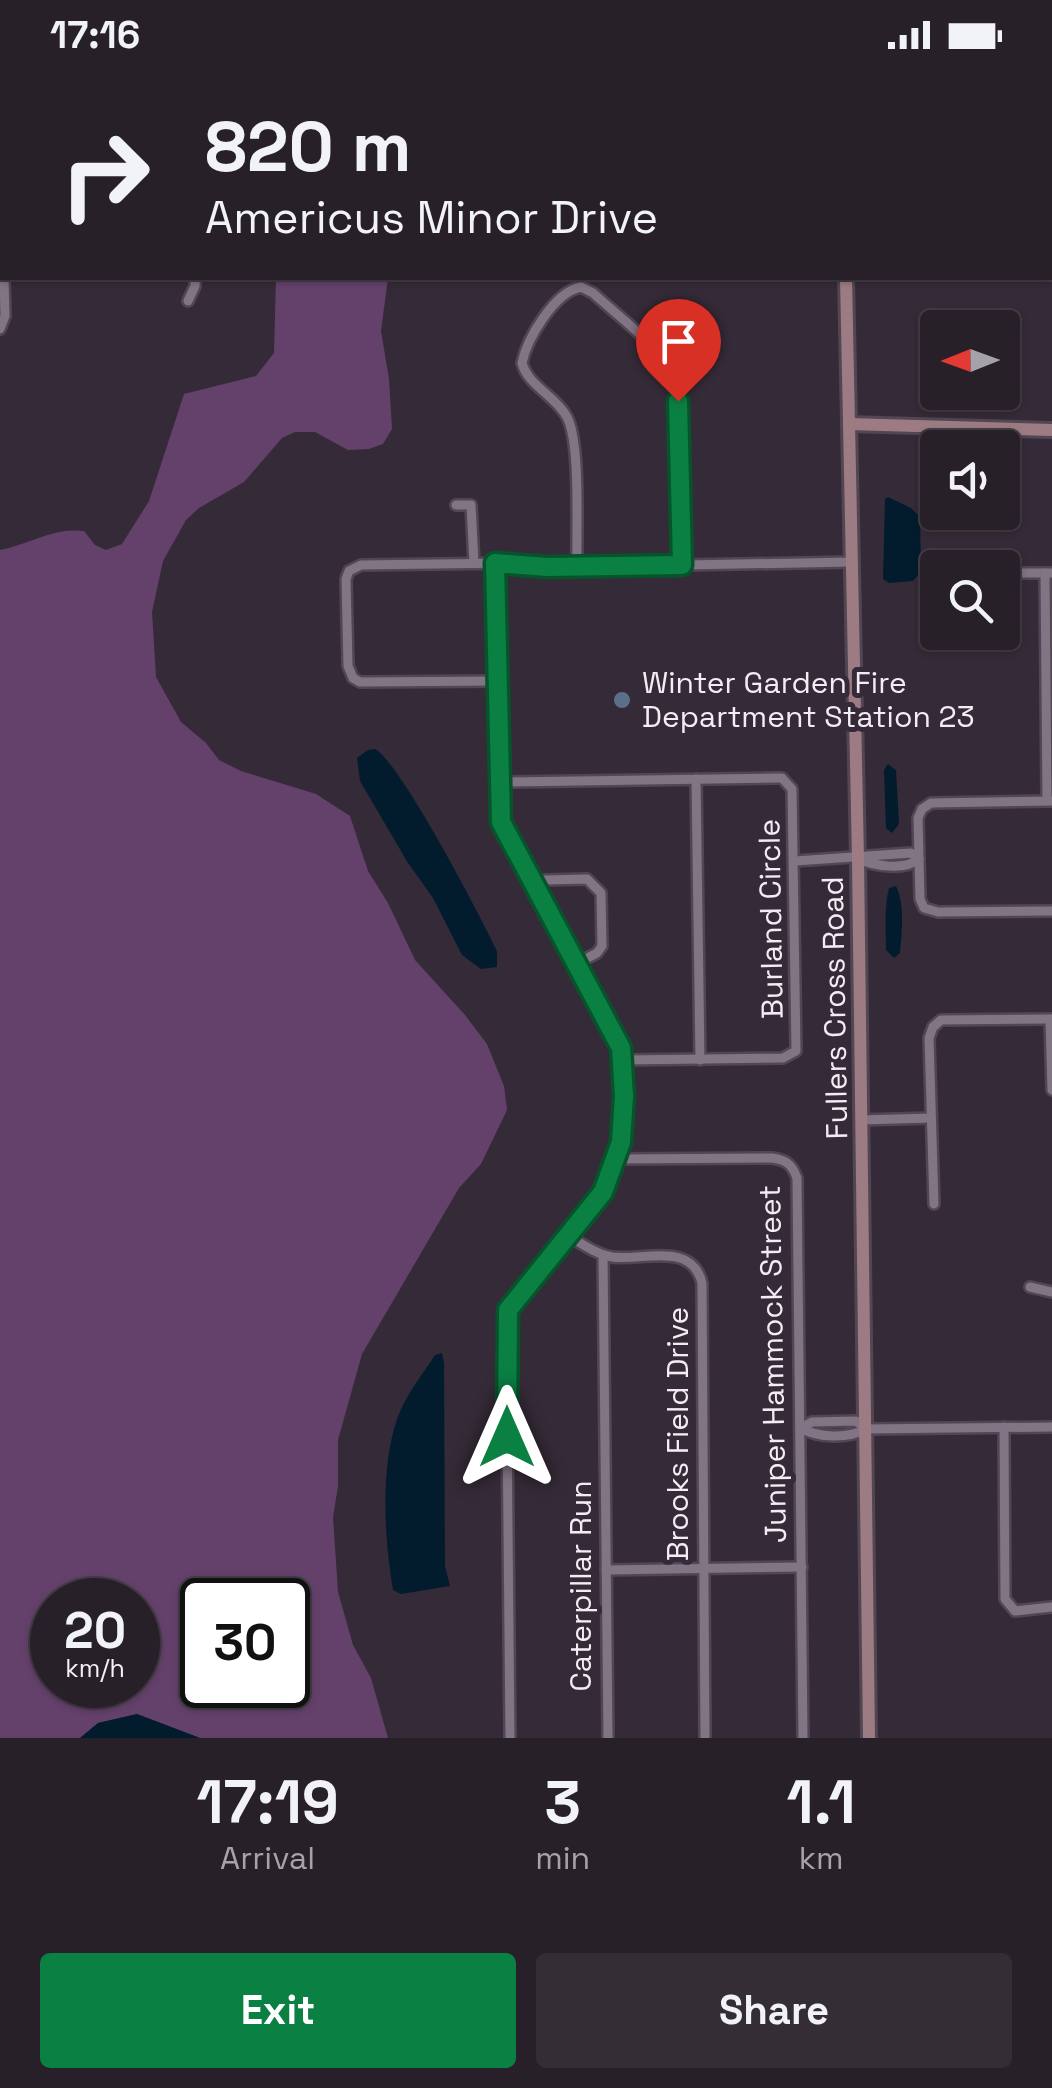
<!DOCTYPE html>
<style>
:root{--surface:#282029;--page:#342d35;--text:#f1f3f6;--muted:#a5a3a8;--line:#443e46;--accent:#0b8043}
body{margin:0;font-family:"Space Grotesk",sans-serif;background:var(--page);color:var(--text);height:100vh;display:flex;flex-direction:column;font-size:38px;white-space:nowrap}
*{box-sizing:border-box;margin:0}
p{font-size:32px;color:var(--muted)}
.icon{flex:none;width:55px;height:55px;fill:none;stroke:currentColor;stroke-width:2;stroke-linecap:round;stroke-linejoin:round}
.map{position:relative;height:1668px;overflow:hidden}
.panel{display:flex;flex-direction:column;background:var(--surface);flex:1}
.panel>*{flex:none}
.banner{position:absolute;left:0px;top:0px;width:1052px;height:210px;box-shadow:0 2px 8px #0004,0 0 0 2px var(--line);background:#282029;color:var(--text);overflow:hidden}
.needle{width:65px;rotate:269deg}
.tools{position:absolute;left:920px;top:240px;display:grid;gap:20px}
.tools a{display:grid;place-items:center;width:100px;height:100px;border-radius:10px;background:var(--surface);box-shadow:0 2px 8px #0004,0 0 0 2px var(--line);font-size:50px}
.speed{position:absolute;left:30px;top:1508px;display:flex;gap:20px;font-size:50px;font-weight:700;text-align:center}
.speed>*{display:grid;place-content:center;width:130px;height:130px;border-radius:50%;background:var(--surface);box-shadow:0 2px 8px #0004,0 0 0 2px var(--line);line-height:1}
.speed small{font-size:25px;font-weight:400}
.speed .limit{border:5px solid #111;border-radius:15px;background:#fff;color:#111}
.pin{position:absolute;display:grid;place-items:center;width:85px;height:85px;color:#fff;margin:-102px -42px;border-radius:50% 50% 50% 0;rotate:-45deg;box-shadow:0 0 10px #0007}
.pin .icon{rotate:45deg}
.me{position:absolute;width:110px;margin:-55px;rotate:0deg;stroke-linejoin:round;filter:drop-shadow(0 0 8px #0008)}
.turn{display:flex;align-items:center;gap:35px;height:210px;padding:0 40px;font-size:45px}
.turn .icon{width:130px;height:130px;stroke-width:2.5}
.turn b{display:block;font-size:70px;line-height:85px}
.eta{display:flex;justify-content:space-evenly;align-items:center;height:170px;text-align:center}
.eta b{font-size:60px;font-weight:600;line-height:70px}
.primary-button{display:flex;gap:20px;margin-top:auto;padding:20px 40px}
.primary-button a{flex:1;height:115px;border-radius:10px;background:var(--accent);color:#fff;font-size:40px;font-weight:600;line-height:115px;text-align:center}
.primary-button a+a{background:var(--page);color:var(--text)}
.status{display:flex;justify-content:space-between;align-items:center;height:70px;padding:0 50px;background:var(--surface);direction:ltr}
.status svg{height:28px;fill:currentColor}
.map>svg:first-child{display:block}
.green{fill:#64416b;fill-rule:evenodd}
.water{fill:#021c2e}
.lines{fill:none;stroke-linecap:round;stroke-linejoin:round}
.street-casing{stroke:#514652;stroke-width:14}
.secondary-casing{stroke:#514652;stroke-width:18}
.street{stroke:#817484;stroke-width:9}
.secondary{stroke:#9d7b83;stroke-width:12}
.route-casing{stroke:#07532c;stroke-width:25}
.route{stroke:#0b8043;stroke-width:18}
.service-dot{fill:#5c6f8a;stroke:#352a37;stroke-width:4}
.labels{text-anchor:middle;stroke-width:10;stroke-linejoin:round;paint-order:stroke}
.poi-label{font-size:30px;fill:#f4ecf5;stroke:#352a37;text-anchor:start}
.street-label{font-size:30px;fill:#f4ecf5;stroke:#352a37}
</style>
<div class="status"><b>17:16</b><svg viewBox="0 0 49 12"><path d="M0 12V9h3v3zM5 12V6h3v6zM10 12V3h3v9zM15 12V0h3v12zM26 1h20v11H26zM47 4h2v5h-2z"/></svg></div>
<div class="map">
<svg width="1052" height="1668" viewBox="0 0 1052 1668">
<rect width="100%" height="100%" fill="#352a37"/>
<!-- green -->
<path class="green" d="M276 208H388L381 261 389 309 392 359 383 374 369 379 348 380 315 362H295L282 368 244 412 199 438 186 450 163 491 152 542 156 607 181 652 206 673 219 690 241 701 316 724 350 746 368 801 388 833 415 890 465 945 487 974 504 1016 507 1040 481 1094 459 1118 362 1284 338 1370V1416L333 1447 338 1522 353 1575 371 1608 388 1668H200L137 1644 98 1653 80 1668H0V480C30 474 54 457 84 461L95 475 106 480 122 474 149 431 184 324 256 306 274 283ZM52 1530H138V1615H52ZM202 1530H288V1615H202Z"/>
<!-- water -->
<g class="water">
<path d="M888 427 911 438 920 447 921 502 913 511 889 513 883 509 885 429Z"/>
<path d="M375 679C400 692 481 847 497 881V897L481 899 462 885 433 828 408 793 360 711 357 688 368 680Z"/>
<path d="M888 694 896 700 899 754 892 763 886 758 884 700Z"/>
<path d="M896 816C905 834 902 863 900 883L894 888 886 880C886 860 884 838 889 818Z"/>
<path d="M442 1283 444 1293 445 1496 450 1516 401 1524 393 1520C384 1466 379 1390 401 1339 410 1320 424 1302 435 1285Z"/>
<path d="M137 1644 200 1668H80L98 1653Z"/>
</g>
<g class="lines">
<!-- street casing -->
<g class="street-casing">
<g id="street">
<path d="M85 0V2"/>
<path d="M190 0V2"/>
<path d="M972 0V2"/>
<path d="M1050 71H1052"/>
<path d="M0 159H2"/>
<path d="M188 231 195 216V208"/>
<path d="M0 259 5 246 4 208"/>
<path d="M456 435H471L474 493"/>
<path d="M495 493 501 752 621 978 623 990C624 1036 624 1080 603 1122L512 1233 506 1250 510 1668"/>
<path d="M577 497C576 463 581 373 567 347 556 326 528 316 522 293 527 269 554 222 581 217L593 223C618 246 653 271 670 300 686 329 681 455 682 495"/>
<path d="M1002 503H1052"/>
<path d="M1045 503 1047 731"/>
<path d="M498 611 360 612 353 608 348 596 346 509 349 501 361 495 519 493 577 497 852 492"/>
<path d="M696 709 700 990"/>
<path d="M500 712 775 708H782L792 719 796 981 783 988 623 990"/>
<path d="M1052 731 931 733 922 739 918 748 920 829 924 838 938 842 1052 841"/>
<path d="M858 789C875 796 904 801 919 789"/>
<path d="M795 791 911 783 919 789"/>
<path d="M535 817 545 810 587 809 601 823 602 876 597 883 576 894"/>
<path d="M1050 949 1052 1020"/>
<path d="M861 1050 931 1048"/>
<path d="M617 1089 772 1088C786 1090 792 1094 797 1108L803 1668"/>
<path d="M934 1134 929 968 933 957 941 950 1052 949"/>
<path d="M569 1166C582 1174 596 1184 612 1187 644 1191 692 1171 702 1213L705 1668"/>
<path d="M603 1185 608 1668"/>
<path d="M1030 1217 1052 1222"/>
<path d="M1004 1357 1005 1529 1015 1541 1052 1537"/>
<path d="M866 1359 856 1351 812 1352 801 1358C818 1368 848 1369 866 1359L1052 1357"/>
<path d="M606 1500 802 1497"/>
</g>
</g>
<!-- secondary casing -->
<g class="secondary-casing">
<g id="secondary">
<path d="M842 0V2"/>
<path d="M846 208 858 789 869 1668"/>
<path d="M849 354 1052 360"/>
</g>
</g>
<!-- street -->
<use href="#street" class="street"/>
<!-- secondary -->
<use href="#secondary" class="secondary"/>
</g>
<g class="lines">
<!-- route casing -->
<g class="route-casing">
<path id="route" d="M507 1367 508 1240 603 1122 621 1072 624 1026 621 978 501 752 495 493 547 497 682 495 678 331"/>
</g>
<!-- route -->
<use href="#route" class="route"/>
</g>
<!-- markers -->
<circle class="service-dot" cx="622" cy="630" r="10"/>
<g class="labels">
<!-- poi labels -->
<g class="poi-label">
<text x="642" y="623">Winter Garden Fire<tspan x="642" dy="34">Department Station 23</tspan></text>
</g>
<!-- street labels -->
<g class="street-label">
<text transform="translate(771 849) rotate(-91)" y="10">Burland Circle</text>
<text transform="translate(835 938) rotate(-91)" y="10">Fullers Cross Road</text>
<text transform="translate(773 1294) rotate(-91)" y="10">Juniper Hammock Street</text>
<text transform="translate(678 1364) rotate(-90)" y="10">Brooks Field Drive</text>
<text transform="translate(581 1516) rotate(-90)" y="10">Caterpillar Run</text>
</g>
</g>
</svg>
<div class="tools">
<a><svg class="needle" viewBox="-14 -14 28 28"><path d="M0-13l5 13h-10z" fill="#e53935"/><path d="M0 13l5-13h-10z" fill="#a5a3a8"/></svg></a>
<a><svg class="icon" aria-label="sound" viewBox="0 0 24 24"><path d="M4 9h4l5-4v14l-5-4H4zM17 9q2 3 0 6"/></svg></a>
<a><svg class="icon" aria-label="search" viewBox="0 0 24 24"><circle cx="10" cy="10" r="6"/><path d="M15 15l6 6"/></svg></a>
</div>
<div class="speed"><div>20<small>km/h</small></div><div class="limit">30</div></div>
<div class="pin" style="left:678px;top:331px;background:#d93025"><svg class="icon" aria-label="arrive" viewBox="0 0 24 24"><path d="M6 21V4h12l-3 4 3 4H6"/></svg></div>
<svg class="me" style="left:507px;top:1367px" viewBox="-20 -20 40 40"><path d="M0-17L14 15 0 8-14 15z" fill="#0b8043" stroke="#fff" stroke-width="4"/></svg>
<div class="banner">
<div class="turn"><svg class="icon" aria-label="right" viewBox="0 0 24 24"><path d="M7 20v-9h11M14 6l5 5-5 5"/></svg><div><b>820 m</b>Americus Minor Drive</div></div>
</div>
</div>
<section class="panel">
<div class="eta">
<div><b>17:19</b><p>Arrival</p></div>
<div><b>3</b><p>min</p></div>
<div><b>1.1</b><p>km</p></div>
</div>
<div class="primary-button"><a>Exit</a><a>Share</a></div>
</section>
